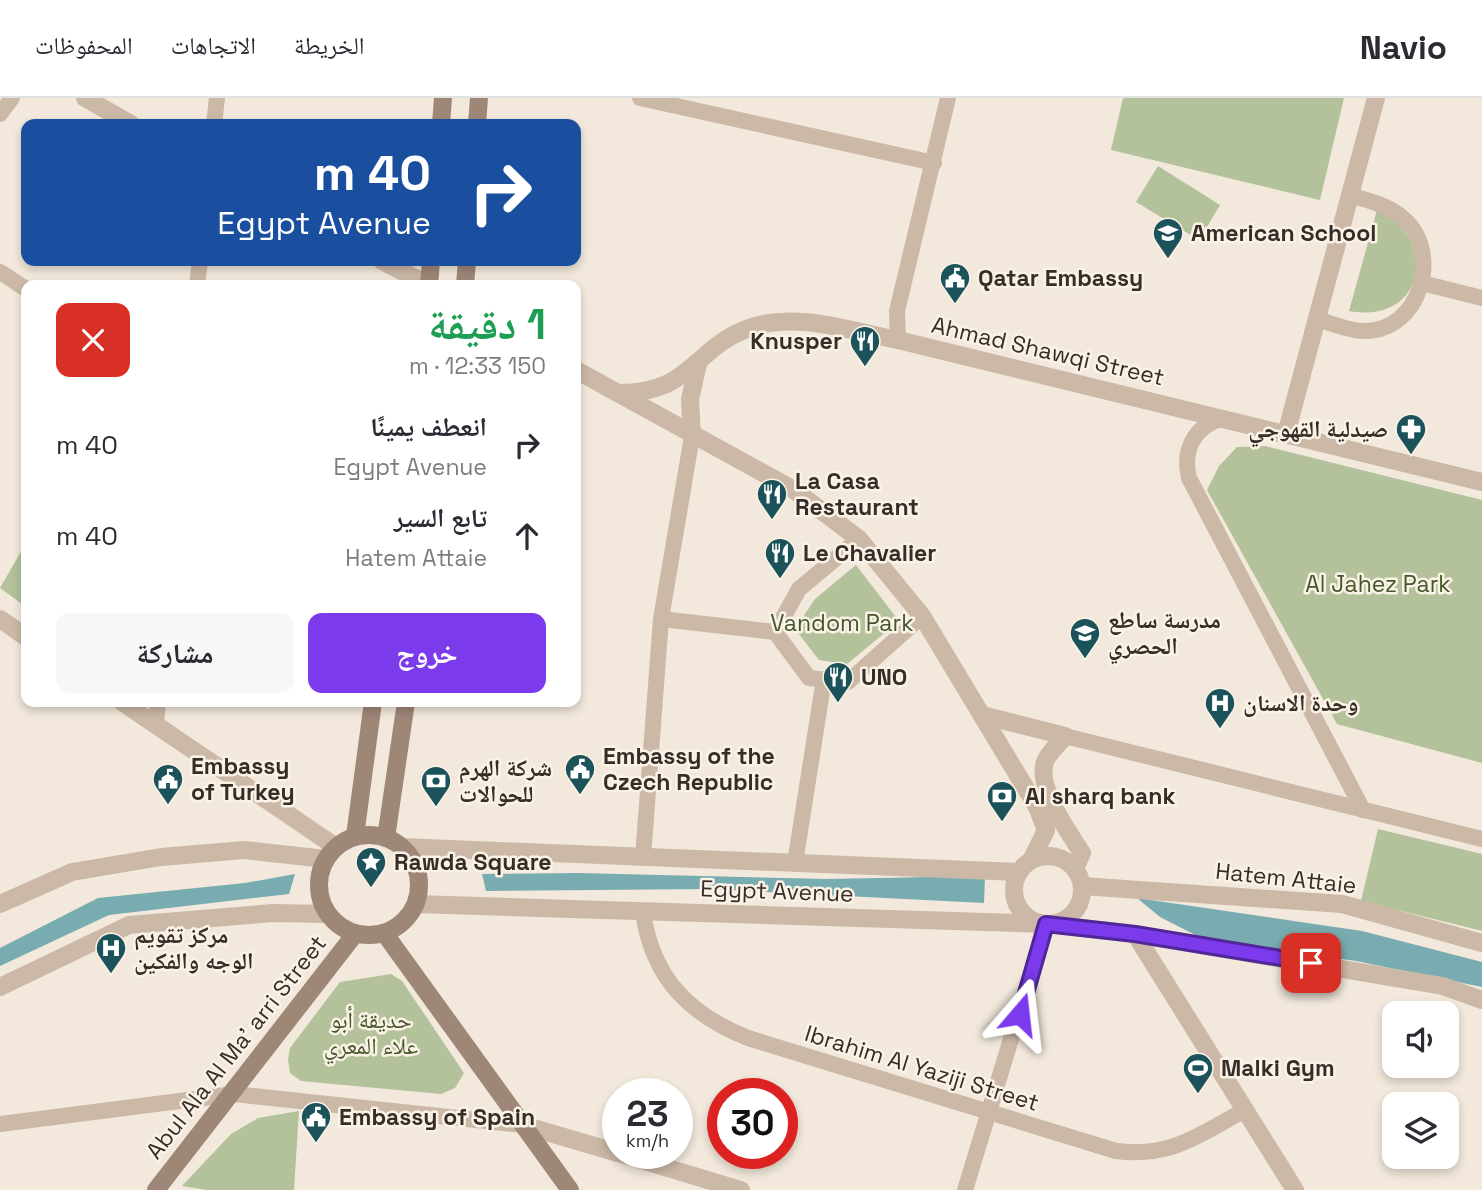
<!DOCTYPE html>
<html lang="ar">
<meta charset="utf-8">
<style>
:root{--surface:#fff;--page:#f7f7f7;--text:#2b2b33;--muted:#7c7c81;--line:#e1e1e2;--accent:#7c3aed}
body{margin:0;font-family:"Space Grotesk","Noto Naskh Arabic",sans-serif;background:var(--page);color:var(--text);direction:rtl;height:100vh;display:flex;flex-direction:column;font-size:26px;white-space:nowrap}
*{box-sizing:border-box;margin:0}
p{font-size:23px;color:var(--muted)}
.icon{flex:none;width:38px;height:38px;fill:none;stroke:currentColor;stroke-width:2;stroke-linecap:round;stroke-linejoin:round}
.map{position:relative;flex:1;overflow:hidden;direction:ltr}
.drawer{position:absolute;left:21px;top:182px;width:560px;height:427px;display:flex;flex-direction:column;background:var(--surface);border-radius:14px;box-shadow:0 4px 10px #0003;direction:rtl}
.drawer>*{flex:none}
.top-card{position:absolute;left:21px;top:21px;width:560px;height:147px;border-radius:14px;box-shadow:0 4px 10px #0003;direction:rtl;background:#1a4fa0;color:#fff;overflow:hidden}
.tools{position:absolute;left:1382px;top:903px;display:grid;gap:14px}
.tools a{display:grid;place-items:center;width:77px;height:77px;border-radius:14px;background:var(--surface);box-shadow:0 4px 10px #0003;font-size:35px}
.speed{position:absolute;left:602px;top:980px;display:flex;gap:14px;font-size:35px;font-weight:700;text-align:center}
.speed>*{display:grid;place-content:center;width:91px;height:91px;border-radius:50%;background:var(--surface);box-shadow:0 4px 10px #0003;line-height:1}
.speed small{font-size:18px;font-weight:400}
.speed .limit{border:10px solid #d22;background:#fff;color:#111}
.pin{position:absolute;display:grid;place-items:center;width:60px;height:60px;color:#fff;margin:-30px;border-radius:14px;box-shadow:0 4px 10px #0006}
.me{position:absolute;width:77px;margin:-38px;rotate:17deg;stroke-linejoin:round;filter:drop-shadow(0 0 5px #0008)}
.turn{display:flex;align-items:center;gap:24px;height:147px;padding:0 35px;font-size:32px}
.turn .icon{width:91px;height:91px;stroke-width:2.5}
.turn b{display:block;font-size:49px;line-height:60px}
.round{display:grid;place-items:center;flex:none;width:74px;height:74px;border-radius:14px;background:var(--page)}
.summary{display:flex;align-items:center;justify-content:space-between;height:119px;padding:0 35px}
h1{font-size:42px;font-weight:700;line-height:52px;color:#1e9e55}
.button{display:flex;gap:14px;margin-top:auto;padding:14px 35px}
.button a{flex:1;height:80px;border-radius:14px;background:var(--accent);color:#fff;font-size:28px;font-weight:700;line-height:80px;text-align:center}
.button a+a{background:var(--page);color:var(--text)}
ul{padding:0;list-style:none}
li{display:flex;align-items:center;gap:21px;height:91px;padding:0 35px}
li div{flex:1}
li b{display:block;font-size:26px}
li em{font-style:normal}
header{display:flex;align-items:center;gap:42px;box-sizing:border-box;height:98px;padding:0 35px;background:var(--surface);border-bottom:2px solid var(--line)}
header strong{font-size:33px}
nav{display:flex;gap:38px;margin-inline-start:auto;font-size:24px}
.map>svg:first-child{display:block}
.green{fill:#b3c29a}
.water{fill:#79acb0}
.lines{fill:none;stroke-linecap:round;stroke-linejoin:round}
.minor{stroke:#cbb8a6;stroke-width:16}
.tertiary{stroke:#cbb8a6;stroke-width:18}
.secondary{stroke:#9f8778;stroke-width:18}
.route-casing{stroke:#51269a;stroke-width:18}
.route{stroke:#7c3aed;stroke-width:12}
.labels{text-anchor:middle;stroke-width:5;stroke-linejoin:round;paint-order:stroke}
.poi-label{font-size:23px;font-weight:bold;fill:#372d27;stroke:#faf2e7;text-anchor:start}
.street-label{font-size:23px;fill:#372d27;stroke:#faf2e7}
.park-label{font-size:23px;fill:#45562a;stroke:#faf2e7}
</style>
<header>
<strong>Navio</strong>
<nav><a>الخريطة</a><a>الاتجاهات</a><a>المحفوظات</a></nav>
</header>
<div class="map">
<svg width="1482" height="1092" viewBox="0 0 1482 1092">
<rect width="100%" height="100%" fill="#f2e8db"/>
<!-- green -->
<g class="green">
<path d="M1123 0H1344L1320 102 1111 52Z"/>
<path d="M1158 68 1220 107 1199 142 1136 104Z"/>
<path d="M1377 112C1438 138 1427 227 1349 213Z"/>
<path d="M1265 348 1482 402V665L1337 626 1207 392 1219 368 1237 349Z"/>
<path d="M26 445V509L0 490Z"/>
<path d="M856 467 899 523 847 566 819 562 795 531 815 501Z"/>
<path d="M1378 731 1482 756V833L1361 803Z"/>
<path d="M391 876 402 883 464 975 455 990 441 996 301 983 290 975 288 961 290 950 340 884Z"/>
<path d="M299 1013 294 1092H207L182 1088 231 1036 258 1020Z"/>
</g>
<!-- water -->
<g class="water">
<path d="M578 775 826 781 985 778 984 805 708 791 486 793 482 776Z"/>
<path d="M295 776 289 796 109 817 0 868V850L98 800 245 785Z"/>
<path d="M1137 800 1362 833 1482 864V889L1356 863 1203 841 1160 819Z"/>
</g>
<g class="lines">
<!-- minor -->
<g class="minor">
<path d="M640 0 934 65"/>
<path d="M0 16 12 0"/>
<path d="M214 26 217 0"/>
<path d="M0 174 26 191"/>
<path d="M1422 185 1482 200"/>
<path d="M197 187 200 163"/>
<path d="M1317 221C1331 225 1349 233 1364 233 1420 234 1443 155 1404 121 1389 107 1369 103 1350 97"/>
<path d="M898 242 897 213 948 0"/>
<path d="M1223 320C1195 328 1182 351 1189 380L1363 712"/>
<path d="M859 441 799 491 775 534 809 580 848 584 922 518"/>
<path d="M661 521 775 534"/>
<path d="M156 627 158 604"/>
<path d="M1065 638 1482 741"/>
<path d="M643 759 661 521 692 338"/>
<path d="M795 765 824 581"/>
<path d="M643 814C652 879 688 916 748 940L1116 1053C1171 1060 1199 1037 1245 1012"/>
<path d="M0 1026 234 996 523 1027"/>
<path d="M965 1092 1046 826"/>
</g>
<!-- tertiary -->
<g class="tertiary">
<path d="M85 0 131 26"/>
<path d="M382 163 429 187"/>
<path d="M576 272 794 392 859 441 922 518 1037 709 1046 732 1032 761"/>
<path d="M617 295C692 296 692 251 749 230 795 213 851 233 898 242L1482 384"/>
<path d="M1286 336 1376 0"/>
<path d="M692 338 690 301 698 266"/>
<path d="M0 521 26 539"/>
<path d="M122 604 336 749"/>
<path d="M982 617 1065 638C1059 646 1048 655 1045 664 1036 689 1069 735 1082 755L1075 771"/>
<path d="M402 749 1018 774"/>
<circle cx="1048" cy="792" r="34"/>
<path d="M1082 788 1342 806 1482 845"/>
<path d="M0 806 72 774 161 759 244 752 326 761"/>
<path d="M416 806 1046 826 1135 836 1443 888 1482 902"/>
<path d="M1135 836 1295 1092"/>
<path d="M0 889 129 827 273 815 327 816"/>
<path d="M523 1027 618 1055"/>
<path d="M618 1055 741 1092"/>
</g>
<!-- secondary -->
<g class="secondary">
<path d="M441 26 443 0"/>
<path d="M477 26 479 0"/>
<path d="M429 187 431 163"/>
<path d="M465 187 467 163"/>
<circle cx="369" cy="787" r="50"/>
<path d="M355 738 373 604"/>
<path d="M386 740 406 604"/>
<path d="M385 836 570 1092"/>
<path d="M156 1092 355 836"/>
</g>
</g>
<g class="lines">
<!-- route casing -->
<g class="route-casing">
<path id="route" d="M1020 916 1046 826 1135 836 1311 865"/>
</g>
<!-- route -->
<use href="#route" class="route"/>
</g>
<!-- icons -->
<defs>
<g id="school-pin" transform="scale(1.575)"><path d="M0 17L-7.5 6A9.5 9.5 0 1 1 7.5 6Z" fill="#1c535a" stroke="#faf2e7"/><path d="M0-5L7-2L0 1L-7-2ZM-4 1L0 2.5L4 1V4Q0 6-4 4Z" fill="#fff"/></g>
<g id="civic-pin" transform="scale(1.575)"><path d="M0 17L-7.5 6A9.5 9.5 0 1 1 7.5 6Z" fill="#1c535a" stroke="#faf2e7"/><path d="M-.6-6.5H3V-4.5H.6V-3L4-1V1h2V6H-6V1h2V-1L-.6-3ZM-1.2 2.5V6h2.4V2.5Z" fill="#fff"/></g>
<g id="restaurant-pin" transform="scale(1.575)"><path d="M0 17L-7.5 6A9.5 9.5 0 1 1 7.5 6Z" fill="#1c535a" stroke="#faf2e7"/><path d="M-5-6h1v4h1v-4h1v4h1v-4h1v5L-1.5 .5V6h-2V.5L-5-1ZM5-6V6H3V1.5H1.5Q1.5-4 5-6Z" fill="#fff"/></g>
<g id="pharmacy-pin" transform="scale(1.575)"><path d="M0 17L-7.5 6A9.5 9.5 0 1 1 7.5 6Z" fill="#1c535a" stroke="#faf2e7"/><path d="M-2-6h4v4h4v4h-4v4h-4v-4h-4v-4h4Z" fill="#fff"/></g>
<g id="hospital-pin" transform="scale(1.575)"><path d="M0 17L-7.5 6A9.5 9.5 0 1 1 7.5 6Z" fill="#1c535a" stroke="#faf2e7"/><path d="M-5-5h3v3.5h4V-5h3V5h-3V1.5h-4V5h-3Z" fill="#fff"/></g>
<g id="bank-pin" transform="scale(1.575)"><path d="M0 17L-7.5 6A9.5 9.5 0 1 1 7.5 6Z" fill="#1c535a" stroke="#faf2e7"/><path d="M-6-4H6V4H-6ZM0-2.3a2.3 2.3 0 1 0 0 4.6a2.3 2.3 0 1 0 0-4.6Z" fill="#fff"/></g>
<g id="sight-pin" transform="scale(1.575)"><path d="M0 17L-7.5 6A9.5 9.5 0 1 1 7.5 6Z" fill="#1c535a" stroke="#faf2e7"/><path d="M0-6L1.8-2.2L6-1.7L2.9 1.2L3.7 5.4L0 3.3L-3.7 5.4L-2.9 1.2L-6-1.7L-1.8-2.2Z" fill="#fff"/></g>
<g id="stadium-pin" transform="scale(1.575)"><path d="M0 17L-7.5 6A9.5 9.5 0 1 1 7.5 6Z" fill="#1c535a" stroke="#faf2e7"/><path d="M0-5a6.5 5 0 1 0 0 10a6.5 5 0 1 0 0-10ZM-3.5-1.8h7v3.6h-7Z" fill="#fff"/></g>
</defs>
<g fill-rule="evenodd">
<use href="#school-pin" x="1168" y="135"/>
<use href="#civic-pin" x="955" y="180"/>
<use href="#restaurant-pin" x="865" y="243"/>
<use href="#pharmacy-pin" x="1411" y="331"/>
<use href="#restaurant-pin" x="772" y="396"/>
<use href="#restaurant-pin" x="780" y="455"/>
<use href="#school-pin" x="1085" y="535"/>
<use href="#restaurant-pin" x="838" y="579"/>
<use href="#hospital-pin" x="1220" y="605"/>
<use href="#civic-pin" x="580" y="671"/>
<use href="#civic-pin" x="168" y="681"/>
<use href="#bank-pin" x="436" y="683"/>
<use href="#bank-pin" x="1002" y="698"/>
<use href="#sight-pin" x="371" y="764"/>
<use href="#hospital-pin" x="111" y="850"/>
<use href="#stadium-pin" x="1198" y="970"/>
<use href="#civic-pin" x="316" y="1019"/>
</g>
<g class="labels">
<!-- poi labels -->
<g class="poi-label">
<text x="1191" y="143">American School</text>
<text x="978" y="188">Qatar Embassy</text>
<text x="842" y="251" text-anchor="end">Knusper</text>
<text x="1388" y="339" text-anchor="end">صيدلية القهوجي</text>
<text x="795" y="391">La Casa<tspan x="795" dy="26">Restaurant</tspan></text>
<text x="803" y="463">Le Chavalier</text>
<text x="1108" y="530">مدرسة ساطع<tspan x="1108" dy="26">الحصري</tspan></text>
<text x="861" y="587">UNO</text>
<text x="1243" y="613">وحدة الاسنان</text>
<text x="603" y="666">Embassy of the<tspan x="603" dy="26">Czech Republic</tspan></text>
<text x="191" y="676">Embassy<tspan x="191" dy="26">of Turkey</tspan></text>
<text x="459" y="678">شركة الهرم<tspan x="459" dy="26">للحوالات</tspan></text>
<text x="1025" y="706">Al sharq bank</text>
<text x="394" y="772">Rawda Square</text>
<text x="134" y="845">مركز تقويم<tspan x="134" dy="26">الوجه والفكين</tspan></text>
<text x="1221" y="978">Malki Gym</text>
<text x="339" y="1027">Embassy of Spain</text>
</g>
<!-- street labels -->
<g class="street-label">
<text transform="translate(1048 253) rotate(13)" y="8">Ahmad Shawqi Street</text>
<text transform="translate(1286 780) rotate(6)" y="8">Hatem Attaie</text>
<text transform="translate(777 793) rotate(2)" y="8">Egypt Avenue</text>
<text transform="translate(236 949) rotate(-52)" y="8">Abul Ala Al Ma' arri Street</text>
<text transform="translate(922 970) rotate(17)" y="8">Ibrahim Al Yaziji Street</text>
</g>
<!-- park labels -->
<g class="park-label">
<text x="1378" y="494">Al Jahez Park</text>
<text x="842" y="533">Vandom Park</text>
<text x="371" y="930">حديقة أبو<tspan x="371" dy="26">علاء المعري</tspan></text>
</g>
</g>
</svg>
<div class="tools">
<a><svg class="icon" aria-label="sound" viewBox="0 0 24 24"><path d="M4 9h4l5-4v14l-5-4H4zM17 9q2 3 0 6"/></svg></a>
<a><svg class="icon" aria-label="layers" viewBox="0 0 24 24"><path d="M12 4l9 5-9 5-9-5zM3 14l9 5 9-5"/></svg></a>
</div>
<div class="speed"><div>23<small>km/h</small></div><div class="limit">30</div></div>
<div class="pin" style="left:1311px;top:865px;background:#d93025"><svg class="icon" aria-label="arrive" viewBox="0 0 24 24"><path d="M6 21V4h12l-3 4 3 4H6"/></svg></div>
<svg class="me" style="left:1020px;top:916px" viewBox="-20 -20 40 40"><path d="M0-17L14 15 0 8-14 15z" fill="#7c3aed" stroke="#fff" stroke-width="4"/></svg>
<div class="top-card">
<div class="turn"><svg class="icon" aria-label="right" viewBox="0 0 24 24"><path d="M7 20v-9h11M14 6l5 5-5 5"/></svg><div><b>40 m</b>Egypt Avenue</div></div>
</div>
<section class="drawer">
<div class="summary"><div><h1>1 دقيقة</h1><p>150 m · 12:33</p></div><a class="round" style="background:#d93025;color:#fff"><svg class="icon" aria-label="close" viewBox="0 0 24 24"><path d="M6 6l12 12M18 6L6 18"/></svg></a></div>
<ul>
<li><svg class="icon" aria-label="right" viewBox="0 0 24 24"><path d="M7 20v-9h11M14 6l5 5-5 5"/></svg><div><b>انعطف يمينًا</b><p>Egypt Avenue</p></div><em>40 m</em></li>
<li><svg class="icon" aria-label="ahead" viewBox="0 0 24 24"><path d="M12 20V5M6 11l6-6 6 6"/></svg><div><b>تابع السير</b><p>Hatem Attaie</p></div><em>40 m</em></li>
</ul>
<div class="button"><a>خروج</a><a>مشاركة</a></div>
</section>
</div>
